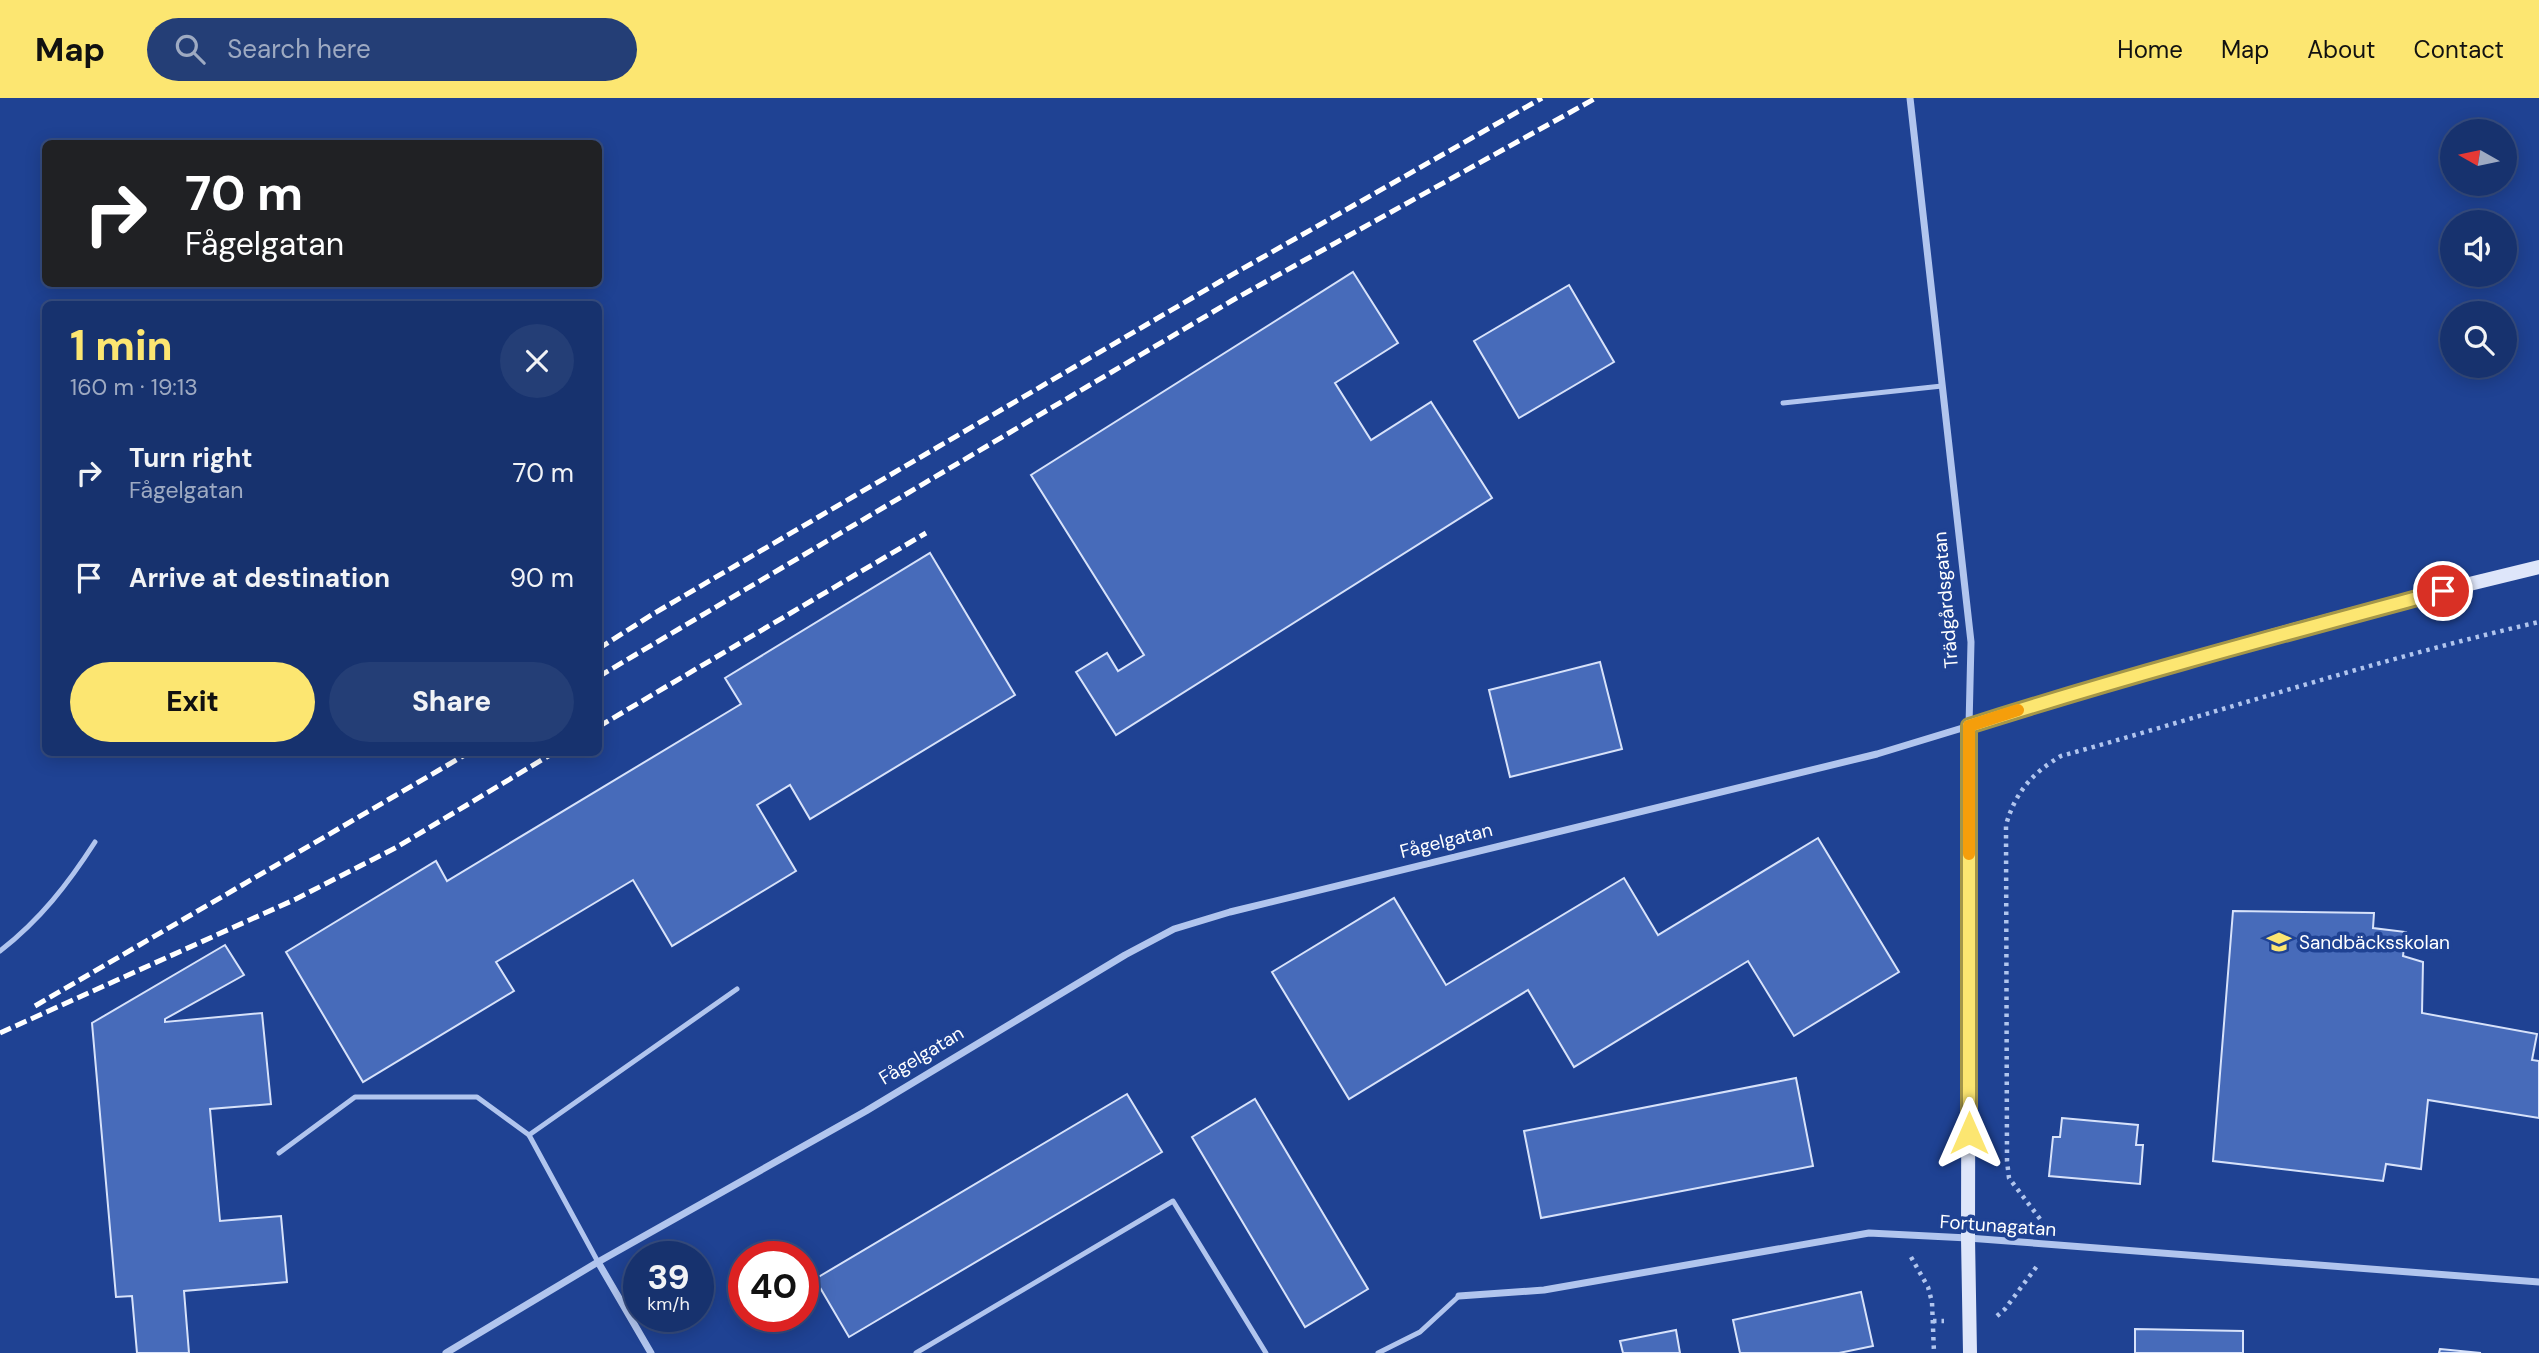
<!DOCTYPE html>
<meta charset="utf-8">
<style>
:root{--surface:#17326e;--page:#243e76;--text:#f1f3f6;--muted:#9eaac2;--line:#364d81;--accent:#fce671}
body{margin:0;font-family:"DM Sans",sans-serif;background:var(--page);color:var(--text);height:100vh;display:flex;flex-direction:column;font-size:26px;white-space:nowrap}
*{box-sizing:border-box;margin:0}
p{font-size:23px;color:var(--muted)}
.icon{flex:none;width:38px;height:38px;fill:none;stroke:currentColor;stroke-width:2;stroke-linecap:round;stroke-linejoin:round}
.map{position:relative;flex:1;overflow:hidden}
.side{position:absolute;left:42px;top:203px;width:560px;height:455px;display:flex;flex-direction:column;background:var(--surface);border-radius:10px;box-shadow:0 4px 18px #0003,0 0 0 2px var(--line)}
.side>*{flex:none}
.banner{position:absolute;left:42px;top:42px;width:560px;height:147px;border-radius:10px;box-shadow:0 4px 18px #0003,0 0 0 2px var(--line);background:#202124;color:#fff;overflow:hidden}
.needle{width:46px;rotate:279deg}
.fabs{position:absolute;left:2440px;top:21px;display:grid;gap:14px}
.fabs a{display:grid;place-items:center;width:77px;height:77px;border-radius:50%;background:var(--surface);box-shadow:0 4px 18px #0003,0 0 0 2px var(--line);font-size:35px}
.speed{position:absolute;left:623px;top:1143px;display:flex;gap:14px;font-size:35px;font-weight:700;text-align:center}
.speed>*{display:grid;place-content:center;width:91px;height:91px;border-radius:50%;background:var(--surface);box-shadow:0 4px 18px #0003,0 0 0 2px var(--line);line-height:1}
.speed small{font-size:18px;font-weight:400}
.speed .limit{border:10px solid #d22;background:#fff;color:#111}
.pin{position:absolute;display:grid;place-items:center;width:60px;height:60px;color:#fff;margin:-30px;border:4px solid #fff;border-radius:50%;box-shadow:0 2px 7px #0007}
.me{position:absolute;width:77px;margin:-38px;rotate:0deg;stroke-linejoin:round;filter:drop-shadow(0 0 5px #0008)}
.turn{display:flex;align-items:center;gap:24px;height:147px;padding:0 28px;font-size:32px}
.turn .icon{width:91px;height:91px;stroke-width:2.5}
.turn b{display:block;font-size:49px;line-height:60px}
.round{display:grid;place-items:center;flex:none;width:74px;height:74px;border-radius:37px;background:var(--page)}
.head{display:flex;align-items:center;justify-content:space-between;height:119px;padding:0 28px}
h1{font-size:42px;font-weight:800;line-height:52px;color:var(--accent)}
.cta{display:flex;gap:14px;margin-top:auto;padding:14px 28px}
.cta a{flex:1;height:80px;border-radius:42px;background:var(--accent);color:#111;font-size:28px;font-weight:800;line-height:80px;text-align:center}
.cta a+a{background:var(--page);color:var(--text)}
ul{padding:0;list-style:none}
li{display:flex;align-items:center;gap:21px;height:105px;padding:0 28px}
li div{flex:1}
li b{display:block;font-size:26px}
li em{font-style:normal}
header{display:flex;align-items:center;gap:42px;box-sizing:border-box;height:98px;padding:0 35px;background:var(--accent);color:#111}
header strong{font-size:33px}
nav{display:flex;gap:38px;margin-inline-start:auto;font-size:24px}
.search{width:490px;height:63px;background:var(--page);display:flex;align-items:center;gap:18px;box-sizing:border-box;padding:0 24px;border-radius:38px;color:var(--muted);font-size:26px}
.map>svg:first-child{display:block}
.building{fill:#476bba;stroke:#d7e2fa;stroke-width:2}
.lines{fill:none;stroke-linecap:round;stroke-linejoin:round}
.path{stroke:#b1c5ee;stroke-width:4.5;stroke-dasharray:3.5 5;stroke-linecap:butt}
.lane{stroke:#b1c5ee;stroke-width:5}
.street{stroke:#b1c5ee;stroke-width:7}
.secondary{stroke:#dee6fa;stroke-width:14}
.rail{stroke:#fff;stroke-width:5;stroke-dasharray:12 5;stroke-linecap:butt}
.route-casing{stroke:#a49649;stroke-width:18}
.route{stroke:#fce671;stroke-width:12}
.slow{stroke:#f59e0b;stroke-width:12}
.labels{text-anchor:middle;stroke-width:7;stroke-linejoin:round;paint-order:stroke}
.street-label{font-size:19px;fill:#fff;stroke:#1f4293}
.poi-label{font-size:19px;fill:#fff;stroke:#1f4293;text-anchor:start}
</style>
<header>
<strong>Map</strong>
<div class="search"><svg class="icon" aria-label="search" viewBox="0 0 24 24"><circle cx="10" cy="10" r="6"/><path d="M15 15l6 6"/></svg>Search here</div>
<nav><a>Home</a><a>Map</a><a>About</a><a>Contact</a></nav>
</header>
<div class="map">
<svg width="2539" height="1255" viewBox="0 0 2539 1255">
<rect width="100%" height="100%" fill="#1f4293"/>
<!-- building -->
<g class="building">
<path d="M1353 174 1398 245 1335 285 1371 342 1431 304 1492 400 1116 637 1076 574 1107 555 1118 573 1144 557 1031 377Z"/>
<path d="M1569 187 1614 264 1519 320 1474 243Z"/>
<path d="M930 455 1015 597 810 721 790 687 757 707 796 773 672 848 633 782 496 864 514 893 363 984 286 854 436 763 447 783 741 606 725 580Z"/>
<path d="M1600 564 1622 651 1510 679 1489 592Z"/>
<path d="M1818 740 1899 874 1794 938 1748 863 1574 969 1528 892 1349 1001 1272 874 1394 800 1446 887 1624 780 1658 837Z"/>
<path d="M2233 813 2374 815 2373 830 2406 834 2403 858 2423 864 2422 915 2537 936 2532 962 2539 963V1020L2428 1002 2421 1071 2386 1066 2383 1083 2213 1063Z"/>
<path d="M225 847 244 877 165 921V924L262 915 271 1006 210 1011 220 1123 281 1118 287 1184 184 1193 189 1255H137L132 1198 116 1199 92 925Z"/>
<path d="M1796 980 1813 1068 1541 1120 1524 1033Z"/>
<path d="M1127 996 1162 1054 849 1239 815 1181Z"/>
<path d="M1255 1001 1368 1191 1305 1229 1192 1039Z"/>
<path d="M2062 1020 2138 1027 2136 1047H2143L2140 1086 2049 1078 2053 1039H2060Z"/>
<path d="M1861 1194 1873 1248 1839 1255H1740L1733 1222Z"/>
<path d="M2135 1231 2243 1233V1255H2135Z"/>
<path d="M1676 1232 1680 1255H1623L1620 1243Z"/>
<path d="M2440 1251 2481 1255H2439Z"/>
</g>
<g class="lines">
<!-- path -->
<g class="path">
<path d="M2040 1121 2009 1080 2007 1063 2006 727C2015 695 2032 675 2061 658 2220 614 2378 561 2539 524"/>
<path d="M1911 1159 1928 1189 1932 1204 1934 1255"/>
<path d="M1997 1218 2005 1211 2037 1168"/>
<path d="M1933 1223H1944"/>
</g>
<!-- lane -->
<g class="lane">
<path d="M1783 305 1942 288"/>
<path d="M0 853C40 822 68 786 95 744"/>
<path d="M529 1037 737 891"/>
<path d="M279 1055 355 999H477L529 1037 598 1164"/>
<path d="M916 1255 1173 1103 1266 1255"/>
<path d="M1378 1255 1420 1234 1459 1198"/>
</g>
<!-- street -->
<g class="street">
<path d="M598 1164 651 1255"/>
<path d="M1459 1198 1544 1192 1869 1135 1968 1140 2539 1184"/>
<path d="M446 1255 598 1164 866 1013 1125 857 1174 831 1230 814 1877 656 1969 628 1971 544 1910 0"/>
</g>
<!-- secondary -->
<path class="secondary" d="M1970 1255 1968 1140 1969 628C2157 568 2347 515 2539 469"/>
<!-- rail -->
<g class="rail">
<path d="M598 551 653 516 1221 183 1542 0"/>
<path d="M598 579 1233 202 1596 0"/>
<path d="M598 629 926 435"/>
<path d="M35 908 470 654"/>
<path d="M0 935 296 801 397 749 555 654"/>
</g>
</g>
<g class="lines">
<!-- route casing -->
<g class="route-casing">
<path id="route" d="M1969 1035V628C2126 578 2284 536 2443 493"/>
</g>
<!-- route -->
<use href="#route" class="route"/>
<!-- slow -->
<path class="slow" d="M1969 756V628L2018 612"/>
</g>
<!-- icons -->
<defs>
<g id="school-bare" transform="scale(1.89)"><path d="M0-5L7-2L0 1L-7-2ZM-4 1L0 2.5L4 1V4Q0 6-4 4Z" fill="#fce671" stroke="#1f4293" stroke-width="2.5" paint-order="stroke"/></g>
</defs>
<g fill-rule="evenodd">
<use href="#school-bare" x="2279" y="844"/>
</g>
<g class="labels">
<!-- street labels -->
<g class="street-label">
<text transform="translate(1945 502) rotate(-95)" y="7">Trädgårdsgatan</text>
<text transform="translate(1446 742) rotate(-14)" y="7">Fågelgatan</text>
<text transform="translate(921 957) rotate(-31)" y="7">Fågelgatan</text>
<text transform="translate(1998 1127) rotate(4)" y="7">Fortunagatan</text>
</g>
<!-- poi labels -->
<g class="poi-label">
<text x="2299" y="851">Sandbäcksskolan</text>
</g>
</g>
</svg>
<div class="fabs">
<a><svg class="needle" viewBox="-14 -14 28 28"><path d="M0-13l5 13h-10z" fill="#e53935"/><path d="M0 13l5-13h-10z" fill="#9eaac2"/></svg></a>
<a><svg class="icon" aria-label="sound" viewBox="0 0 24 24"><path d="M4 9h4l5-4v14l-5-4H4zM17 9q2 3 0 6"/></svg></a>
<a><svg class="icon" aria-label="search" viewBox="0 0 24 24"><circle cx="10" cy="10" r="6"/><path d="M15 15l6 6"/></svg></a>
</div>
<div class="speed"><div>39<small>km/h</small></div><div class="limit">40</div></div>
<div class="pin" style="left:2443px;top:493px;background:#d93025"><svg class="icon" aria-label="arrive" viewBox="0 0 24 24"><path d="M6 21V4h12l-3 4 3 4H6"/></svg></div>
<svg class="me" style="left:1969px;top:1035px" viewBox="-20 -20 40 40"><path d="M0-17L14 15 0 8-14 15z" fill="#fce671" stroke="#fff" stroke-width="4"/></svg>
<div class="banner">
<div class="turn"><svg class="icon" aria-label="right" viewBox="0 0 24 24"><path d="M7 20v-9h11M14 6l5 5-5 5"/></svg><div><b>70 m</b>Fågelgatan</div></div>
</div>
<section class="side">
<div class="head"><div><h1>1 min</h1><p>160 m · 19:13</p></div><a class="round"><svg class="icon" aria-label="close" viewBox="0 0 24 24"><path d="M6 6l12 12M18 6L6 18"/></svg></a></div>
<ul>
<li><svg class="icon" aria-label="right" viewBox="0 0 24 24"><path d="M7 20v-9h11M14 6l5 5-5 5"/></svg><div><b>Turn right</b><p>Fågelgatan</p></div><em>70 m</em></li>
<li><svg class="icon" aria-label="arrive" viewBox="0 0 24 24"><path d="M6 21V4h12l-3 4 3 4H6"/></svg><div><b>Arrive at destination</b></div><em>90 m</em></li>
</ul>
<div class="cta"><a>Exit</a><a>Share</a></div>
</section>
</div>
